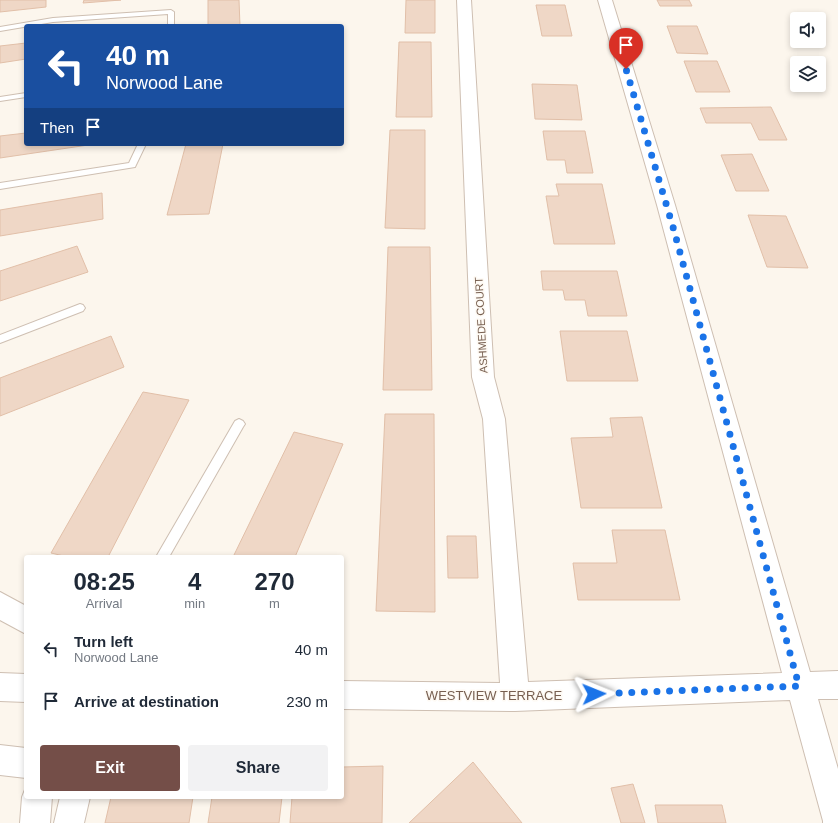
<!DOCTYPE html>
<style>
:root{--surface:#fff;--page:#f2f2f3;--text:#1f2937;--muted:#747a83;--accent:#744e48}
body{margin:0;font-family:Arial,sans-serif;background:var(--page);color:var(--text);height:100vh;display:flex;flex-direction:column;font-size:15px;white-space:nowrap}
*{box-sizing:border-box;margin:0}
p{font-size:13px;color:var(--muted)}
.icon{flex:none;width:22px;height:22px;fill:none;stroke:currentColor;stroke-width:2;stroke-linecap:round;stroke-linejoin:round}
.map{position:relative;flex:1;overflow:hidden}
.panel{position:absolute;left:24px;top:555px;width:320px;height:244px;display:flex;flex-direction:column;background:var(--surface);border-radius:4px;box-shadow:0 2px 6px #0003}
.panel>*{flex:none}
.top-card{position:absolute;left:24px;top:24px;width:320px;height:122px;border-radius:4px;box-shadow:0 2px 6px #0003;background:#1a4fa0;color:#fff;overflow:hidden}
.tools{position:absolute;left:790px;top:12px;display:grid;gap:8px}
.tools a{display:grid;place-items:center;width:36px;height:36px;border-radius:4px;background:var(--surface);box-shadow:0 2px 6px #0003;font-size:20px}
.pin{position:absolute;display:grid;place-items:center;width:34px;height:34px;color:#fff;margin:-41px -17px;border-radius:50% 50% 50% 0;rotate:-45deg;box-shadow:0 0 4px #0007}
.pin .icon{rotate:45deg}
.me{position:absolute;width:44px;margin:-22px;rotate:88deg;stroke-linejoin:round;filter:drop-shadow(0 0 3px #0008)}
.turn{display:flex;align-items:center;gap:14px;height:84px;padding:0 16px;font-size:18px}
.turn .icon{width:52px;height:52px;stroke-width:2.5}
.turn b{display:block;font-size:28px;line-height:34px}
.then{display:flex;align-items:center;height:38px;padding:0 16px;background:#0003;gap:8px;font-size:15px}
.eta{display:flex;justify-content:space-evenly;align-items:center;height:68px;text-align:center}
.eta b{font-size:24px;font-weight:600;line-height:28px}
.cta{display:flex;gap:8px;margin-top:auto;padding:8px 16px}
.cta a{flex:1;height:46px;border-radius:4px;background:var(--accent);color:#fff;font-size:16px;font-weight:600;line-height:46px;text-align:center}
.cta a+a{background:var(--page);color:var(--text)}
ul{padding:0;list-style:none}
li{display:flex;align-items:center;gap:12px;height:52px;padding:0 16px}
li div{flex:1}
li b{display:block;font-size:15px}
li em{font-style:normal}
.map>svg:first-child{display:block}
.building{fill:#efd7c6;stroke:#e1bfa8}
.lines{fill:none;stroke-linecap:round;stroke-linejoin:round}
.service-casing{stroke:#cebfb2;stroke-width:2}
.minor-casing{stroke:#cebfb2;stroke-width:2}
.service{fill:#fff;fill-rule:evenodd}
.minor{fill:#fff;fill-rule:evenodd}
.route{stroke:#1a73e8;stroke-width:7;stroke-dasharray:0 12.6}
.labels{text-anchor:middle;stroke-width:3;stroke-linejoin:round;paint-order:stroke}
.street-label{font-size:11px;fill:#775f50;stroke:#fefaf4}
.near-street-label{font-size:13px;fill:#775f50;stroke:#fefaf4}
</style>
<div class="map">
<svg width="838" height="823" viewBox="0 0 838 823">
<rect width="100%" height="100%" fill="#fcf6ed"/>
<!-- building -->
<g class="building">
<path d="M0 0H46V7L0 12Z"/>
<path d="M84 0H121L83 3Z"/>
<path d="M208 0H239L240 26H208Z"/>
<path d="M406 0H435V33H405Z"/>
<path d="M657 0H689L692 6H660Z"/>
<path d="M536 5H565L572 36H542Z"/>
<path d="M667 26H697L708 54 677 53Z"/>
<path d="M399 42H431L432 117H396Z"/>
<path d="M26 43V59L0 63V46Z"/>
<path d="M684 61H717L730 92H696Z"/>
<path d="M532 84 577 85 582 120 535 119Z"/>
<path d="M771 107 787 140H759L751 123H706L700 108Z"/>
<path d="M390 130H425V229L385 228Z"/>
<path d="M543 131H585L593 173H567L565 160H547Z"/>
<path d="M26 133V144H95L0 158V136Z"/>
<path d="M186 144H223L209 214 167 215Z"/>
<path d="M752 154 769 191H736L721 155Z"/>
<path d="M556 184H602L615 244H554L546 196H559Z"/>
<path d="M102 193 103 219 0 236V210Z"/>
<path d="M748 215 786 216 808 268 767 267Z"/>
<path d="M77 246 88 272 0 301V271Z"/>
<path d="M388 247H430L432 390H383Z"/>
<path d="M541 271H617L627 316H588L585 300H565L563 290H543Z"/>
<path d="M560 331H627L638 381H567Z"/>
<path d="M111 336 124 367 0 416V378Z"/>
<path d="M143 392 189 400 108 557H68L51 553Z"/>
<path d="M385 414H434L435 612 376 611Z"/>
<path d="M642 417 662 508H581L571 438 613 437 610 418Z"/>
<path d="M294 432 343 444 295 557H233Z"/>
<path d="M612 530H665L680 600H578L573 563H617Z"/>
<path d="M447 536H476L478 578H448Z"/>
<path d="M473 762 522 823H409Z"/>
<path d="M383 766 382 823H290L292 797H342V767Z"/>
<path d="M633 784 645 823H621L611 788Z"/>
<path d="M111 797H193L189 823H105Z"/>
<path d="M212 797H282L279 823H208Z"/>
<path d="M655 805H722L726 823H658Z"/>
</g>
<g class="lines">
<!-- service casing -->
<g class="service-casing">
<g id="service">
<path d="M171 10 174 12V26H168V14L53 22 0 31V27L53 18Z"/>
<path d="M26 93V97L0 101V97Z"/>
<path d="M138 144H146L135 167 0 189V183L129 163Z"/>
<path d="M80 304 83 305 85 308 83 311 0 343V335Z"/>
<path d="M239 419 243 421 245 424 243 427 169 557H156L235 421Z"/>
</g>
</g>
<!-- minor casing -->
<g class="minor-casing">
<g id="minor">
<path d="M457 0H471L494 377 505 419 528 682 782 673 657 205 598 0H612L675 205 810 672 838 671V699H818L838 769V823H823V821L790 700 515 711 342 709V681L500 683 483 419 472 377Z"/>
<path d="M0 592 26 606V634L0 620Z"/>
<path d="M0 673 26 674V702L0 701Z"/>
<path d="M0 745 26 748V778L0 775Z"/>
<path d="M26 787V797H52L50 823H20L22 797Z"/>
<path d="M60 797H90L84 823H54Z"/>
</g>
</g>
<!-- service -->
<use href="#service" class="service"/>
<!-- minor -->
<use href="#minor" class="minor"/>
</g>
<g class="lines">
<!-- route -->
<path class="route" d="M594 694 799 686 673 227 626 69"/>
</g>
<g class="labels">
<!-- street labels -->
<g class="street-label">
<text transform="translate(481 325) rotate(-93)" y="4">ASHMEDE COURT</text>
</g>
<!-- near-street labels -->
<g class="near-street-label">
<text x="494" y="700">WESTVIEW TERRACE</text>
</g>
</g>
</svg>
<div class="tools">
<a><svg class="icon" aria-label="sound" viewBox="0 0 24 24"><path d="M4 9h4l5-4v14l-5-4H4zM17 9q2 3 0 6"/></svg></a>
<a><svg class="icon" aria-label="layers" viewBox="0 0 24 24"><path d="M12 4l9 5-9 5-9-5zM3 14l9 5 9-5"/></svg></a>
</div>
<div class="pin" style="left:626px;top:69px;background:#d93025"><svg class="icon" aria-label="arrive" viewBox="0 0 24 24"><path d="M6 21V4h12l-3 4 3 4H6"/></svg></div>
<svg class="me" style="left:594px;top:694px" viewBox="-20 -20 40 40"><path d="M0-17L14 15 0 8-14 15z" fill="#1a73e8" stroke="#fff" stroke-width="4"/></svg>
<div class="top-card">
<div class="turn"><svg class="icon" aria-label="left" viewBox="0 0 24 24"><path d="M17 20v-9H6M10 6l-5 5 5 5"/></svg><div><b>40 m</b>Norwood Lane</div></div>
<div class="then">Then<svg class="icon" aria-label="arrive" viewBox="0 0 24 24"><path d="M6 21V4h12l-3 4 3 4H6"/></svg></div>
</div>
<section class="panel">
<div class="eta">
<div><b>08:25</b><p>Arrival</p></div>
<div><b>4</b><p>min</p></div>
<div><b>270</b><p>m</p></div>
</div>
<ul>
<li><svg class="icon" aria-label="left" viewBox="0 0 24 24"><path d="M17 20v-9H6M10 6l-5 5 5 5"/></svg><div><b>Turn left</b><p>Norwood Lane</p></div><em>40 m</em></li>
<li><svg class="icon" aria-label="arrive" viewBox="0 0 24 24"><path d="M6 21V4h12l-3 4 3 4H6"/></svg><div><b>Arrive at destination</b></div><em>230 m</em></li>
</ul>
<div class="cta"><a>Exit</a><a>Share</a></div>
</section>
</div>
